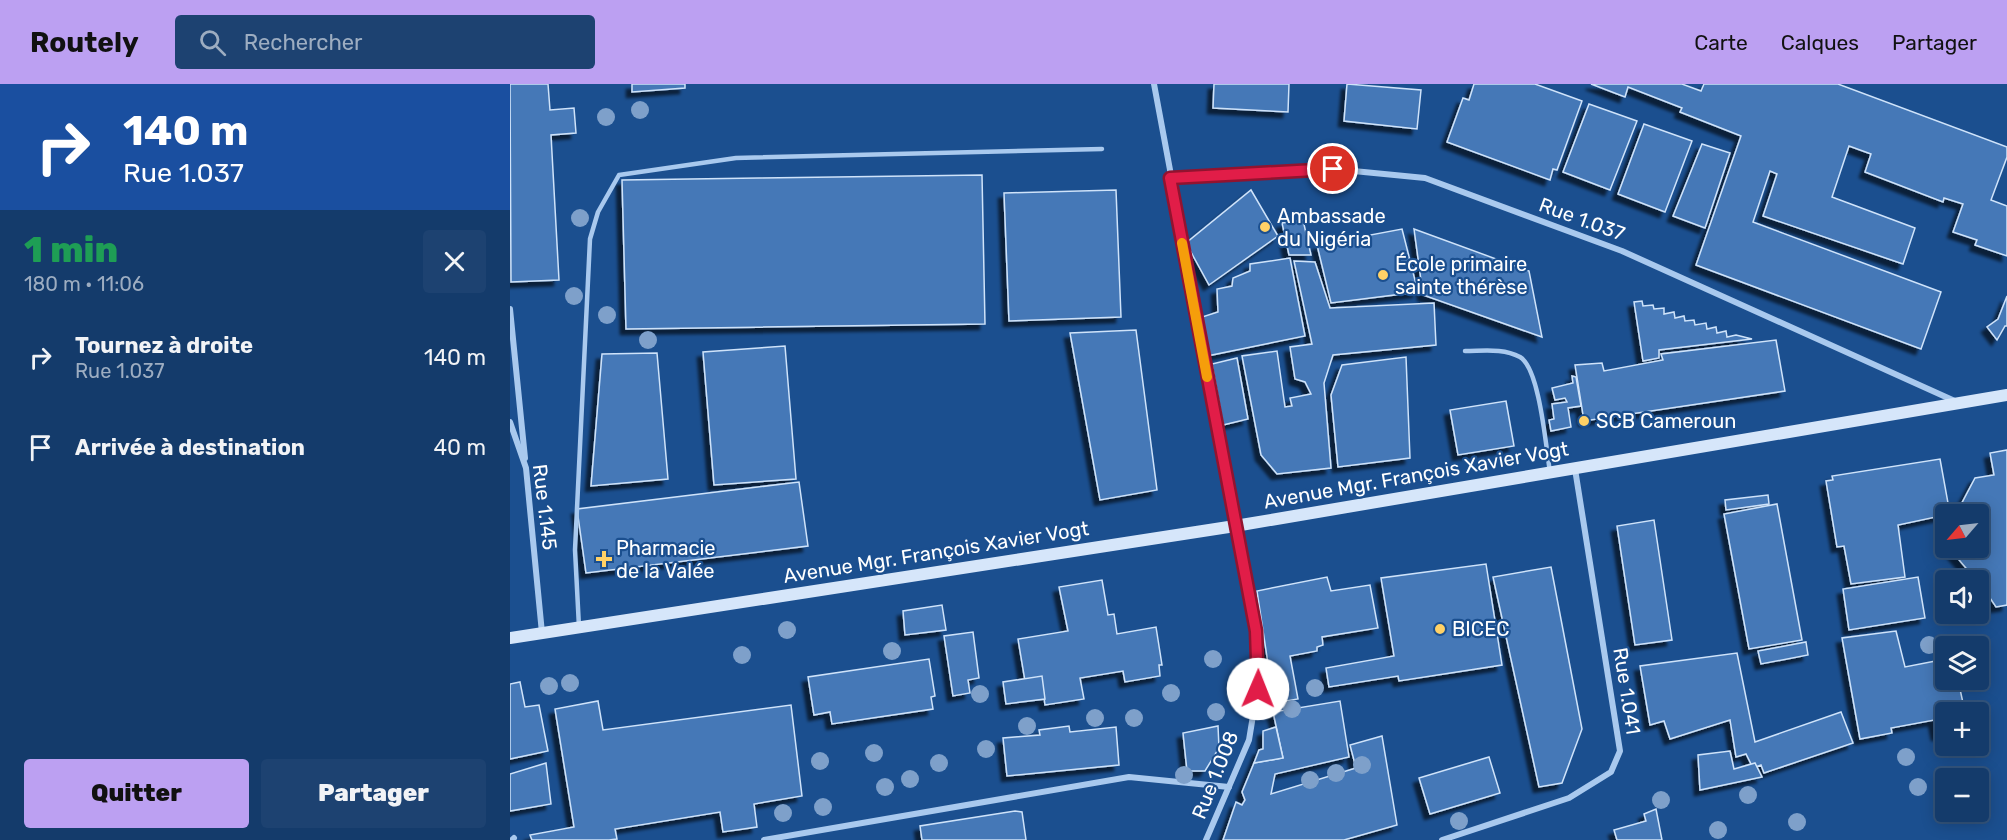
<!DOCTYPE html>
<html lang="fr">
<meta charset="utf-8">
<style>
:root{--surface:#143b6b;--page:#1d4271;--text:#f1f3f6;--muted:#9dadc1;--line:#33557e;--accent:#bca0f2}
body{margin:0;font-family:Rubik,sans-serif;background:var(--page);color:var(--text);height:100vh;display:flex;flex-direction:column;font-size:22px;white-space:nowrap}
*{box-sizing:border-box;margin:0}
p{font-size:20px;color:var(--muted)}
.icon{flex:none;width:33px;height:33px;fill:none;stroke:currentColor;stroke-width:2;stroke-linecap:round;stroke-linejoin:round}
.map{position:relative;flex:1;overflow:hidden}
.sheet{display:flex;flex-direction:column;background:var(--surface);width:510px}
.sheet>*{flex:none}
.top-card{background:#1a4fa0;color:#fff;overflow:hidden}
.needle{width:39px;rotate:242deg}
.controls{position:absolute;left:1425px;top:420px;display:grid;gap:12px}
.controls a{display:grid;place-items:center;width:54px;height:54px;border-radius:6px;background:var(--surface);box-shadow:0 3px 15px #0003,0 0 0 2px var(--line);font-size:30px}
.pin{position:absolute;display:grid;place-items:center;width:51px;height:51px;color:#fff;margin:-26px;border:3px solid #fff;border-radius:50%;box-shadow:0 2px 6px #0007}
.me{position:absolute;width:66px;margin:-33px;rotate:1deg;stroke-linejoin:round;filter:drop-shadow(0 0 4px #0008)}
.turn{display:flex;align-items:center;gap:21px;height:126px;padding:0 24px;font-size:27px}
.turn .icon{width:78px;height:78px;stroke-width:2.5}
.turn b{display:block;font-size:42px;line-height:51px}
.round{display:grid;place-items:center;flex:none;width:63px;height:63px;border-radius:6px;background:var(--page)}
.summary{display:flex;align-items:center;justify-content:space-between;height:102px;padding:0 24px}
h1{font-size:36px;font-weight:800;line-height:45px;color:#1e9e55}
.action{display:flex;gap:12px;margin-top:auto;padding:12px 24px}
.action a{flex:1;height:69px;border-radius:6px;background:var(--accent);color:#111;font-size:24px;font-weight:800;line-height:69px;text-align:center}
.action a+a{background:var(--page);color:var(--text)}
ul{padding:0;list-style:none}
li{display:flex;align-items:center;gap:18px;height:90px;padding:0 24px}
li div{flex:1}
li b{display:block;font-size:22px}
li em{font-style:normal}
header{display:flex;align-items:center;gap:36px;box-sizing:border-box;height:84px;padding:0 30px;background:var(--accent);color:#111}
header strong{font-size:28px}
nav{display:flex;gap:33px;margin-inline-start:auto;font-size:21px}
.search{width:420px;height:54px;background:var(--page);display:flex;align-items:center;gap:15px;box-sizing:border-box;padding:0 21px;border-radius:6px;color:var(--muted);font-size:22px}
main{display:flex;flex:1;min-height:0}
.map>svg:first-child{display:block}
.building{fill:#4478b7;stroke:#cfe3fa;stroke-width:1.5;filter:url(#shadow)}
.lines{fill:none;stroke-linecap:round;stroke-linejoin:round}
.service{stroke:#a9c9ee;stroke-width:4.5}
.minor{stroke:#a9c9ee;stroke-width:6}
.secondary{stroke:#d6e6fa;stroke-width:12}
.tree{fill:#7ea0ca}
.route-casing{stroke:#92132f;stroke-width:15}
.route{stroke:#e11d48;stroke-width:10}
.slow{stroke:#f59e0b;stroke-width:10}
.poi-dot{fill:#ffd166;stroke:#1b4f8f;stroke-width:2}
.labels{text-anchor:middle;stroke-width:4.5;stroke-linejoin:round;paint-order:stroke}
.poi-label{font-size:20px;fill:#fff;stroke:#1b4f8f;text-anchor:start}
.street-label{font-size:20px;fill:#fff;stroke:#1b4f8f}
</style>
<header>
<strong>Routely</strong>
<div class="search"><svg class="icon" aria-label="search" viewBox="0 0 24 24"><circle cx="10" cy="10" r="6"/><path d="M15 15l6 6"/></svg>Rechercher</div>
<nav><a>Carte</a><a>Calques</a><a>Partager</a></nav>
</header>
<main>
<section class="sheet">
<div class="top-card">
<div class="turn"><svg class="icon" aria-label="right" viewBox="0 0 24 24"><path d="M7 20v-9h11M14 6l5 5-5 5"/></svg><div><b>140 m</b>Rue 1.037</div></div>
</div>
<div class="summary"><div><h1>1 min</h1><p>180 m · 11:06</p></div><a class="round"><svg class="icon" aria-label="close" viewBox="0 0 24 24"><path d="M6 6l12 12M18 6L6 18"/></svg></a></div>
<ul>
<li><svg class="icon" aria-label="right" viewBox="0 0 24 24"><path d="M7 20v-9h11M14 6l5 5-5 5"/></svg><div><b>Tournez à droite</b><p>Rue 1.037</p></div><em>140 m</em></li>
<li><svg class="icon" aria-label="arrive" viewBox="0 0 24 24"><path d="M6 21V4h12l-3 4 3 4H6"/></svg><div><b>Arrivée à destination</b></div><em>40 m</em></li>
</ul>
<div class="action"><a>Quitter</a><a>Partager</a></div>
</section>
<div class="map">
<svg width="1497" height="756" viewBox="0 0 1497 756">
<defs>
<filter id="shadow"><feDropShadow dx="-5.5" dy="5.5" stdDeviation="1.5" flood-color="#0009"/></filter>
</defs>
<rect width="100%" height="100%" fill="#1b4f8f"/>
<!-- building -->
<g class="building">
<path d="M0 0H38L40 26 64 24 66 49 41 51 49 196 1 198Z"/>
<path d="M122 0H175V4L122 8Z"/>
<path d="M704 0H779L778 28 703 24Z"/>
<path d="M837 0 911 6 907 45 834 37Z"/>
<path d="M964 0H1025L1072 17 1047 86 1043 85 1040 96 937 58 953 14 959 16Z"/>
<path d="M1081 0H1172L1191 7 1194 0H1328L1497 63V73L1481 116 1497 122V172L1465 161 1467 156 1443 148 1453 120 1434 114 1433 118 1355 88 1361 70 1339 62 1322 113 1405 144 1393 180 1253 132 1267 90 1260 87 1243 138 1431 208 1411 265 1186 181 1231 52 1170 28 1172 24 1118 3 1115 13Z"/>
<path d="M1079 20 1127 37 1100 106 1053 88Z"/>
<path d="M1134 40 1182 57 1155 128 1108 110Z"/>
<path d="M1192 60 1220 69 1195 144 1163 132Z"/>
<path d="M472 91 475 240 116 245 112 96Z"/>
<path d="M606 106 611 233 499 237 494 109Z"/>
<path d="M741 106 768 152 699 201 676 159Z"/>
<path d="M793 136 801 171H779L772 139Z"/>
<path d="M892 145 908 208 821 219 807 161Z"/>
<path d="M904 145 1019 187 1032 253 913 211Z"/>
<path d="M780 174 795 252 697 272 689 234 708 228 707 205 722 202 723 194 740 187V180Z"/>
<path d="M784 177 805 178 820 224 924 219 926 261 823 271 814 299 821 384 767 390 751 371 732 272 767 267 775 323 782 322 780 314 801 310 795 298 785 295 780 263 802 260Z"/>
<path d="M1497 212V242H1495L1487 256 1477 243 1488 235Z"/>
<path d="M1132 217 1133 222 1143 221 1144 225 1154 224V230L1164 228 1165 234 1174 232 1175 237 1184 236 1185 241 1196 239 1197 245 1206 243 1207 249 1216 247 1217 253 1226 251 1242 255 1149 266V274L1133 277 1124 218Z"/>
<path d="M626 246 647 406 590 416 560 249Z"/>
<path d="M1266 256 1275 307 1074 337 1065 281 1092 279 1094 287 1153 276 1151 270Z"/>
<path d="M275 262 286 395 204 401 193 268Z"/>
<path d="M147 269 158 395 81 402 92 270Z"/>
<path d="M896 273 900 374 828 383 821 311 832 281Z"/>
<path d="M727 274 738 335 713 341 702 280Z"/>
<path d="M1062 292 1066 293 1071 322 1058 324 1061 343 1041 347 1039 336 1044 335 1042 320 1057 318 1055 314 1045 316 1042 304 1063 299Z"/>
<path d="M996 317 1004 362 948 371 940 326Z"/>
<path d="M1497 366V521L1486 523 1468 496H1466L1439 464H1468V430H1446L1465 394 1484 391 1480 369Z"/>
<path d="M1430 375 1440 430 1388 441 1395 493 1341 500 1334 462 1327 463 1316 397 1323 396 1322 392Z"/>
<path d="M289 398 298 462 76 489 67 425Z"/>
<path d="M1258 411 1259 420 1216 426 1215 416Z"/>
<path d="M1267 420 1292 556 1239 565 1214 430Z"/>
<path d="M1144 436 1162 556 1125 561 1107 442Z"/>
<path d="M976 480 992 581 889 597 888 592 819 603 816 584 884 572 871 494Z"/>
<path d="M1041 483 1072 645 1052 699 1029 703 983 493Z"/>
<path d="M817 493 821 507 860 501 868 544 812 553 813 561 807 563V567L780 572 788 615 764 619 747 507Z"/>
<path d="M1408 493 1415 534 1339 546 1333 505Z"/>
<path d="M592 496 598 531 604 530 607 550 646 543 652 581H649L650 592 615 598 613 587 570 594 574 615 535 621 532 598 529 599V595L515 597 508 555 558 547 549 503Z"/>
<path d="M432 521 436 546 395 551 393 527Z"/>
<path d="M1386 547 1395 583 1436 575V596H1448L1455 628H1436V650L1427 651 1424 636 1381 644 1382 649 1350 655 1332 554Z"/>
<path d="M463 548 469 594 458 596 460 609 443 612 434 552Z"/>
<path d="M1296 558 1298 571 1251 580 1248 567Z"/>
<path d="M1227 569 1245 658 1331 628 1343 659 1254 689 1251 681 1243 684 1236 670 1226 673 1220 636 1160 655 1154 637 1140 641 1130 582Z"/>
<path d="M419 575 425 612 421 613 423 625 322 640 320 628 304 631 298 593Z"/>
<path d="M532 592 535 615 496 620 493 598Z"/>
<path d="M10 598 15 623 29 621 38 667 0 675V600Z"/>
<path d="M88 617 93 646 281 621 292 712 244 720 247 743 213 748 210 728 105 745 107 755 99 756H22L20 751 64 743 45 625Z"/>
<path d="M830 617 839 673 765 690 761 710 846 684 840 661 872 652 887 741 834 756H713L726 718 732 721 735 716 732 708 744 679 773 674 763 628Z"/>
<path d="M559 642 560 648 606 643 609 681 497 692 493 654 530 651 529 646Z"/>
<path d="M708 642 709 664 695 687H677L673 649Z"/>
<path d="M766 643 773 674 744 679 749 666 753 665V647Z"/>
<path d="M1220 667 1224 685 1245 679 1252 693 1190 706 1188 671Z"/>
<path d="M979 673 990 709 920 730 909 694Z"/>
<path d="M36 679 41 720 0 727V690Z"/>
<path d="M1146 725 1152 756H1107L1104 746 1136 737 1134 730Z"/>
<path d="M505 727 512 728 516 756H412L410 742Z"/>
</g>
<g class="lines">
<!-- service -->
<g class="service">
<path d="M955 267C974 267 993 264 1010 273 1030 285 1036 365 1040 388"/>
<path d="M69 543 65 466 80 155 88 128 109 91 226 74 592 65"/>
</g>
<!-- minor -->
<g class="minor">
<path d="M644 0 746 547 750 589 739 656 696 756"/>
<path d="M660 94 823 85 915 94 1112 167 1447 318"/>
<path d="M0 225 15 374"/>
<path d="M0 338 16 384 32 549"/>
<path d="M2 756 4 754"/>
<path d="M254 756 619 693 719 703"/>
<path d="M932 756 1059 714 1101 688 1110 667 1065 385"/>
</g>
<!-- secondary -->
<path class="secondary" d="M0 554 725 442 1497 311"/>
</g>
<!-- trees -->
<g class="tree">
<circle cx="130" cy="26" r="9"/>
<circle cx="96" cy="33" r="9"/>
<circle cx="70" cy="134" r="9"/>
<circle cx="64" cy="212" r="9"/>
<circle cx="97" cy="231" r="9"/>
<circle cx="138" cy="256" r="9"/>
<circle cx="277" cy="546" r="9"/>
<circle cx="1419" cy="561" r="9"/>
<circle cx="382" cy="567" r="9"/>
<circle cx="232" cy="571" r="9"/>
<circle cx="703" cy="575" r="9"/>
<circle cx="60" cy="599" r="9"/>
<circle cx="39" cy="602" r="9"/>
<circle cx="805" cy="604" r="9"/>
<circle cx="661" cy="609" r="9"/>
<circle cx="470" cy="610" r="9"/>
<circle cx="782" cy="625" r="9"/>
<circle cx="706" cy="628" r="9"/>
<circle cx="585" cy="634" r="9"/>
<circle cx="624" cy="634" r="9"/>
<circle cx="517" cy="642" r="9"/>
<circle cx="476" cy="665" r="9"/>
<circle cx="364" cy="669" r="9"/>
<circle cx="1396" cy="673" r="9"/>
<circle cx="310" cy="677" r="9"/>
<circle cx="429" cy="679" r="9"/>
<circle cx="852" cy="681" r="9"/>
<circle cx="826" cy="689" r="9"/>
<circle cx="674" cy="691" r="9"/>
<circle cx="400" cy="695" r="9"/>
<circle cx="800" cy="696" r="9"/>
<circle cx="375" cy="703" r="9"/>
<circle cx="1408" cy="703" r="9"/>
<circle cx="1238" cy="711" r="9"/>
<circle cx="1151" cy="716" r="9"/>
<circle cx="313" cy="723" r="9"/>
<circle cx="273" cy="729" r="9"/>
<circle cx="949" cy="737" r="9"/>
<circle cx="1287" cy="738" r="9"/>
<circle cx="1208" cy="746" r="9"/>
</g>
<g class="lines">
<!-- route casing -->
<g class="route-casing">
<path id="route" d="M748 605 746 547 660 94 823 85"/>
</g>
<!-- route -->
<use href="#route" class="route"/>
<!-- slow -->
<path class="slow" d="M672 159 697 293"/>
</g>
<!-- markers -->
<g class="poi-dot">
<circle cx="755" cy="143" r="6"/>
<circle cx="873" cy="191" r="6"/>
<circle cx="1074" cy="337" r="6"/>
<path d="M91 466h6v6h6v6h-6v6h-6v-6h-6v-6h6z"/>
<circle cx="930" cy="545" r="6"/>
</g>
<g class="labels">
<!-- poi labels -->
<g class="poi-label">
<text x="767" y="139">Ambassade<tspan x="767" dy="23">du Nigéria</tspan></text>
<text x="885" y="187">École primaire<tspan x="885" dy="23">sainte thérèse</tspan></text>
<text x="1086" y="344">SCB Cameroun</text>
<text x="106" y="471">Pharmacie<tspan x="106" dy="23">de la Valée</tspan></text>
<text x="942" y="552">BICEC</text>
</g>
<!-- street labels -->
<g class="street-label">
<text transform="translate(1072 135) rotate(20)" y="7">Rue 1.037</text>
<text transform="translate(906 391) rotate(-10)" y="7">Avenue Mgr. François Xavier Vogt</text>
<text transform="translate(35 423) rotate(83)" y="7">Rue 1.145</text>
<text transform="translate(426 468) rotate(-9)" y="7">Avenue Mgr. François Xavier Vogt</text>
<text transform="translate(1117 607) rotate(81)" y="7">Rue 1.041</text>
<text transform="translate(705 691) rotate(-68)" y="7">Rue 1.008</text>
</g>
</g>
</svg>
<div class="controls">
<a><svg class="needle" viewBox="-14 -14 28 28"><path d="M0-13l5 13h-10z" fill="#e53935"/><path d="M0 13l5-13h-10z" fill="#9dadc1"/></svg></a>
<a><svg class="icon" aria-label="sound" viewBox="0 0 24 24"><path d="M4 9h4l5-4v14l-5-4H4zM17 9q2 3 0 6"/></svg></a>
<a><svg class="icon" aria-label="layers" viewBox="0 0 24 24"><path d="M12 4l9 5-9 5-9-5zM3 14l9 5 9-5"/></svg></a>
<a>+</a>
<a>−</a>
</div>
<div class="pin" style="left:823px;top:85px;background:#d93025"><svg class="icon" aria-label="arrive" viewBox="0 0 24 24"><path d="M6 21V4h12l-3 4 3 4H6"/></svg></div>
<svg class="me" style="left:748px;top:605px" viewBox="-20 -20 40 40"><circle r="19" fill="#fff"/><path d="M0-13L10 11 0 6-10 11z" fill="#e11d48"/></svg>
</div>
</main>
